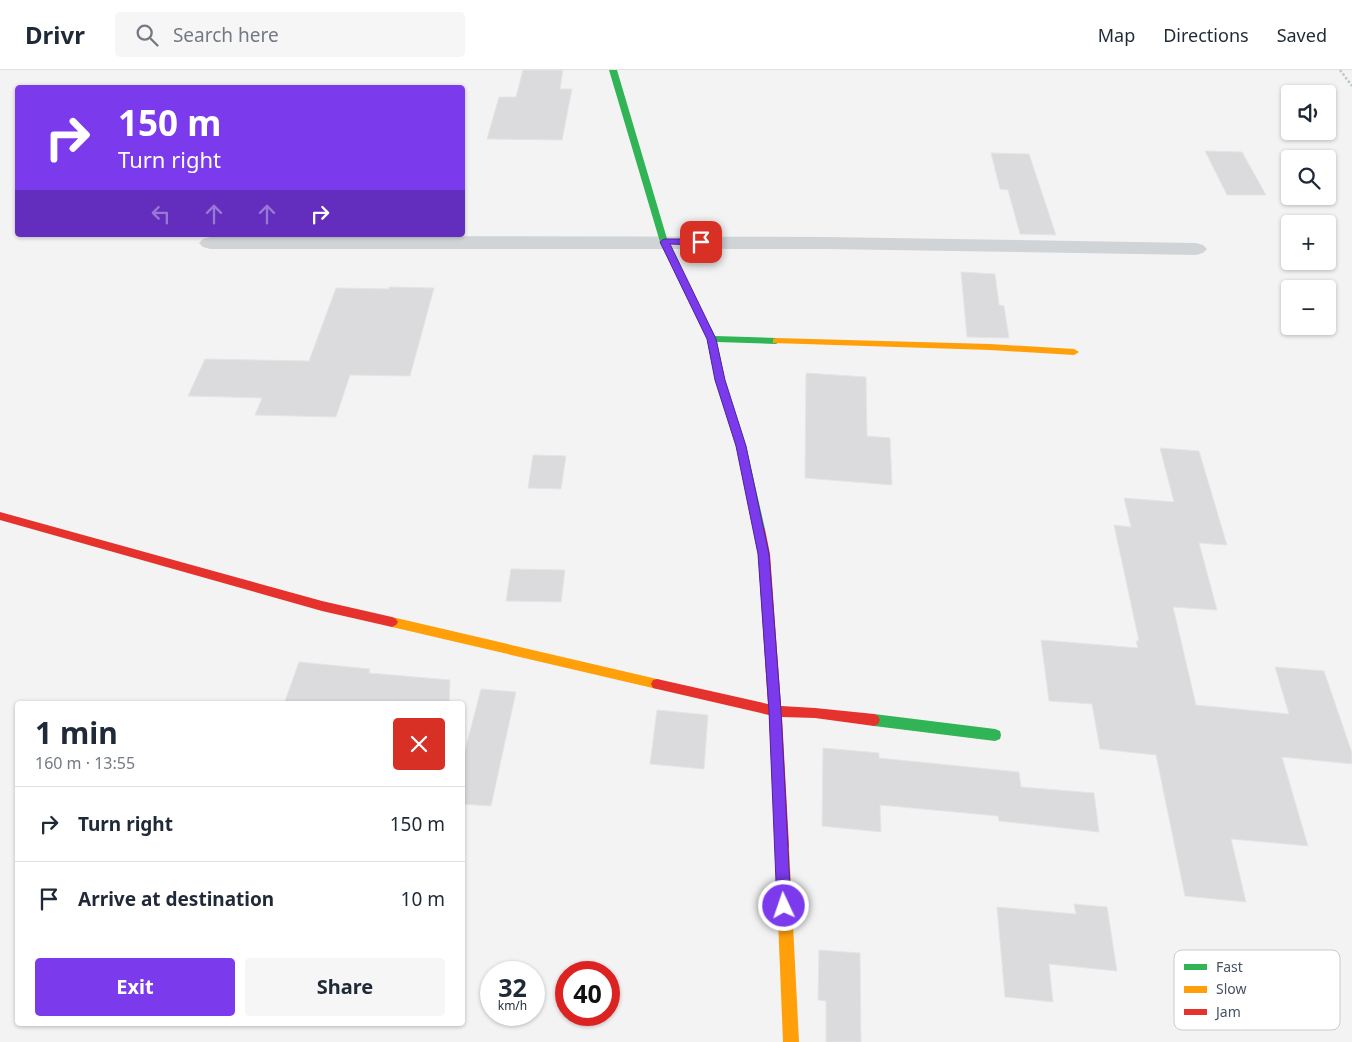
<!DOCTYPE html>
<meta charset="utf-8">
<style>
:root{--surface:#fff;--page:#f6f6f7;--text:#1f2937;--muted:#747a83;--line:#e0e1e3;--accent:#7c3aed}
body{margin:0;font-family:"Noto Sans",sans-serif;background:var(--page);color:var(--text);height:100vh;display:flex;flex-direction:column;font-size:19px;white-space:nowrap}
*{box-sizing:border-box;margin:0}
p{font-size:16px;color:var(--muted)}
.icon{flex:none;width:28px;height:28px;fill:none;stroke:currentColor;stroke-width:2;stroke-linecap:round;stroke-linejoin:round}
.map{position:relative;flex:1;overflow:hidden}
.details{position:absolute;left:15px;top:631px;width:450px;height:325px;display:flex;flex-direction:column;background:var(--surface);border-radius:5px;box-shadow:0 1px 4px #0004}
.details>*{flex:none}
.banner{position:absolute;left:15px;top:15px;width:450px;height:152px;border-radius:5px;box-shadow:0 1px 4px #0004;background:#7c3aed;color:#fff;overflow:hidden}
.fabs{position:absolute;left:1281px;top:15px;display:grid;gap:10px}
.fabs a{display:grid;place-items:center;width:55px;height:55px;border-radius:5px;background:var(--surface);box-shadow:0 1px 4px #0004;font-size:25px}
.speed{position:absolute;left:480px;top:891px;display:flex;gap:10px;font-size:25px;font-weight:700;text-align:center}
.speed>*{display:grid;place-content:center;width:65px;height:65px;border-radius:50%;background:var(--surface);box-shadow:0 1px 4px #0004;line-height:1}
.speed small{font-size:12px;font-weight:400}
.speed .limit{border:8px solid #d22;background:#fff;color:#111}
.pin{position:absolute;display:grid;place-items:center;width:42px;height:42px;color:#fff;margin:-21px;border-radius:10px;box-shadow:0 2px 8px #0006}
.me{position:absolute;width:55px;margin:-28px;rotate:357deg;stroke-linejoin:round;filter:drop-shadow(0 0 4px #0008)}
.turn{display:flex;align-items:center;gap:18px;height:105px;padding:0 20px;font-size:22px}
.turn .icon{width:65px;height:65px;stroke-width:2.5}
.turn b{display:block;font-size:35px;line-height:42px}
.lanes{display:flex;align-items:center;height:48px;padding:0 20px;background:#0003;justify-content:center;gap:25px;direction:ltr}
.lanes .off{opacity:.35}
.round{display:grid;place-items:center;flex:none;width:52px;height:52px;border-radius:5px;background:var(--page)}
.overview{display:flex;align-items:center;justify-content:space-between;height:85px;padding:0 20px}
h1{font-size:30px;font-weight:700;line-height:38px}
.button{display:flex;gap:10px;margin-top:auto;padding:10px 20px}
.button a{flex:1;height:58px;border-radius:5px;background:var(--accent);color:#fff;font-size:20px;font-weight:700;line-height:58px;text-align:center}
.button a+a{background:var(--page);color:var(--text)}
ul{padding:0;list-style:none}
li{display:flex;align-items:center;gap:15px;height:75px;padding:0 20px;border-top:1px solid var(--line)}
li div{flex:1}
li b{display:block;font-size:19px}
li em{font-style:normal}
header{display:flex;align-items:center;gap:30px;box-sizing:border-box;height:70px;padding:0 25px;background:var(--surface);border-bottom:1px solid var(--line)}
header strong{font-size:24px}
nav{display:flex;gap:28px;margin-inline-start:auto;font-size:18px}
.search{width:350px;height:45px;background:var(--page);display:flex;align-items:center;gap:12px;box-sizing:border-box;padding:0 18px;border-radius:5px;color:var(--muted);font-size:19px}
.map>svg:first-child{display:block}
.building{fill:#dbdbdd;stroke:#e5e5e6}
.lines{fill:none;stroke-linecap:round;stroke-linejoin:round}
.path{stroke:#bcc9c8;stroke-width:2.5;stroke-dasharray:2.5 2;stroke-linecap:butt}
.street{fill:#d1d4d7;fill-rule:evenodd}
.fast{fill:#30b455;fill-rule:evenodd}
.slow{fill:#ff9f0a;fill-rule:evenodd}
.jam{fill:#e5322d;fill-rule:evenodd}
.route{fill:#7c3aed;stroke:#51269a}
.key{fill:#fff;stroke:#c8cbd0;stroke-width:1}
.key-label{font-size:14px;fill:#475262}
</style>
<header>
<strong>Drivr</strong>
<div class="search"><svg class="icon" aria-label="search" viewBox="0 0 24 24"><circle cx="10" cy="10" r="6"/><path d="M15 15l6 6"/></svg>Search here</div>
<nav><a>Map</a><a>Directions</a><a>Saved</a></nav>
</header>
<div class="map">
<svg width="1352" height="972" viewBox="0 0 1352 972">
<rect width="100%" height="100%" fill="#f4f3f3"/>
<!-- building -->
<g class="building">
<path d="M523 0H563L560 19H572L562 70 487 69 499 27H516Z"/>
<path d="M1205 81 1242 82 1266 125H1227Z"/>
<path d="M991 83 1029 84 1056 165 1020 164 1008 120 1000 119Z"/>
<path d="M961 202 995 204 999 235 1004 236 1009 268 967 267Z"/>
<path d="M389 217 434 218 410 306 350 305 336 347 255 345 262 328 188 326 205 289 309 291 336 218 389 219Z"/>
<path d="M806 303 866 307 867 366 890 368 892 415 805 408Z"/>
<path d="M1160 378 1199 381 1227 475 1199 473 1217 540 1173 537 1196 635 1289 644 1275 597 1324 601 1352 683V694L1282 687 1308 776 1231 769 1246 832 1185 826 1156 685 1100 679 1092 634 1049 631 1041 570 1138 578 1136 571H1139L1114 455 1131 457 1124 428 1174 432Z"/>
<path d="M533 385 566 386 561 419 528 418Z"/>
<path d="M511 499 565 500 561 532 506 531Z"/>
<path d="M299 592 370 599 369 603 450 610 449 634H284Z"/>
<path d="M481 619 516 622 491 736 462 734V692Z"/>
<path d="M657 640 708 645 704 699 650 694Z"/>
<path d="M823 678 879 683V688L1019 702 1021 717 1094 723 1099 762 999 751 998 746 880 735 881 762 822 756Z"/>
<path d="M1074 834 1107 837 1117 901 1049 894 1053 932 1005 927 997 837 1076 844Z"/>
<path d="M819 880 860 883 861 972H826V931L818 930Z"/>
</g>
<g class="lines">
<!-- path -->
<path class="path" d="M1340 0 1352 16"/>
<!-- street -->
<path class="street" d="M333 166 826 167 1196 173 1203 175 1207 179 1203 183 1196 185 826 179H210L203 177 199 173 203 169 210 167Z"/>
<!-- fast -->
<g class="fast">
<path d="M609 0H617L668 172 715 266 776 268 781 271 776 274 717 272 725 310 746 376 765 459 763 462 759 463 753 459 736 376 715 310 707 269 660 172Z"/>
<path d="M874 644 995 659 1000 661 1001 665 1000 669 995 671 874 656 870 654 868 650 870 646Z"/>
</g>
<!-- slow -->
<g class="slow">
<path d="M776 268 990 274 1074 279 1079 282 1074 285 990 280 773 273V269Z"/>
<path d="M392 547 657 609 661 610 663 614 661 618 657 619 392 557 388 555 386 552 388 549Z"/>
<path d="M782 770 787 771 789 776 799 972H783L775 776 777 771Z"/>
</g>
<!-- jam -->
<g class="jam">
<path d="M0 442 322 531 392 547 396 549 398 552 396 555 392 557 322 541 0 450Z"/>
<path d="M759 455 765 459 770 484 781 636 815 638 874 644 878 646 880 650 878 654 874 656 815 648 782 647 789 776 787 781 782 782 777 781 775 776 769 645 657 619 653 618 651 614 653 610 657 609 768 634 758 484 753 459Z"/>
</g>
</g>
<!-- route -->
<path class="route" d="M664 169H701L706 172 701 175 670 174 716 269 725 310 746 376 769 484 781 641 791 836 789 840 784 843 779 840 777 836 769 641 758 484 736 376 715 310 707 269 660 172Z"/>
<!-- legend -->
<rect x="1174" y="880" width="166" height="80" rx="8" class="key"/>
<rect x="1184" y="894" width="23" height="6" fill="#30b455"/>
<rect x="1184" y="916" width="23" height="7" fill="#ff9f0a"/>
<rect x="1184" y="939" width="23" height="6" fill="#e5322d"/>
<g class="key-label">
<text x="1216" y="902">Fast</text>
<text x="1216" y="924">Slow</text>
<text x="1216" y="947">Jam</text>
</g>
</svg>
<div class="fabs">
<a><svg class="icon" aria-label="sound" viewBox="0 0 24 24"><path d="M4 9h4l5-4v14l-5-4H4zM17 9q2 3 0 6"/></svg></a>
<a><svg class="icon" aria-label="search" viewBox="0 0 24 24"><circle cx="10" cy="10" r="6"/><path d="M15 15l6 6"/></svg></a>
<a>+</a>
<a>−</a>
</div>
<div class="speed"><div>32<small>km/h</small></div><div class="limit">40</div></div>
<div class="pin" style="left:701px;top:172px;background:#d93025"><svg class="icon" aria-label="arrive" viewBox="0 0 24 24"><path d="M6 21V4h12l-3 4 3 4H6"/></svg></div>
<svg class="me" style="left:784px;top:836px" viewBox="-20 -20 40 40"><circle r="17" fill="#7c3aed" stroke="#fff" stroke-width="3"/><path d="M0-11L8 9 0 5-8 9z" fill="#fff"/></svg>
<div class="banner">
<div class="turn"><svg class="icon" aria-label="right" viewBox="0 0 24 24"><path d="M7 20v-9h11M14 6l5 5-5 5"/></svg><div><b>150 m</b>Turn right</div></div>
<div class="lanes"><svg class="icon off" aria-label="left" viewBox="0 0 24 24"><path d="M17 20v-9H6M10 6l-5 5 5 5"/></svg><svg class="icon off" aria-label="ahead" viewBox="0 0 24 24"><path d="M12 20V5M6 11l6-6 6 6"/></svg><svg class="icon off" aria-label="ahead" viewBox="0 0 24 24"><path d="M12 20V5M6 11l6-6 6 6"/></svg><svg class="icon" aria-label="right" viewBox="0 0 24 24"><path d="M7 20v-9h11M14 6l5 5-5 5"/></svg></div>
</div>
<section class="details">
<div class="overview"><div><h1>1 min</h1><p>160 m · 13:55</p></div><a class="round" style="background:#d93025;color:#fff"><svg class="icon" aria-label="close" viewBox="0 0 24 24"><path d="M6 6l12 12M18 6L6 18"/></svg></a></div>
<ul>
<li><svg class="icon" aria-label="right" viewBox="0 0 24 24"><path d="M7 20v-9h11M14 6l5 5-5 5"/></svg><div><b>Turn right</b></div><em>150 m</em></li>
<li><svg class="icon" aria-label="arrive" viewBox="0 0 24 24"><path d="M6 21V4h12l-3 4 3 4H6"/></svg><div><b>Arrive at destination</b></div><em>10 m</em></li>
</ul>
<div class="button"><a>Exit</a><a>Share</a></div>
</section>
</div>
